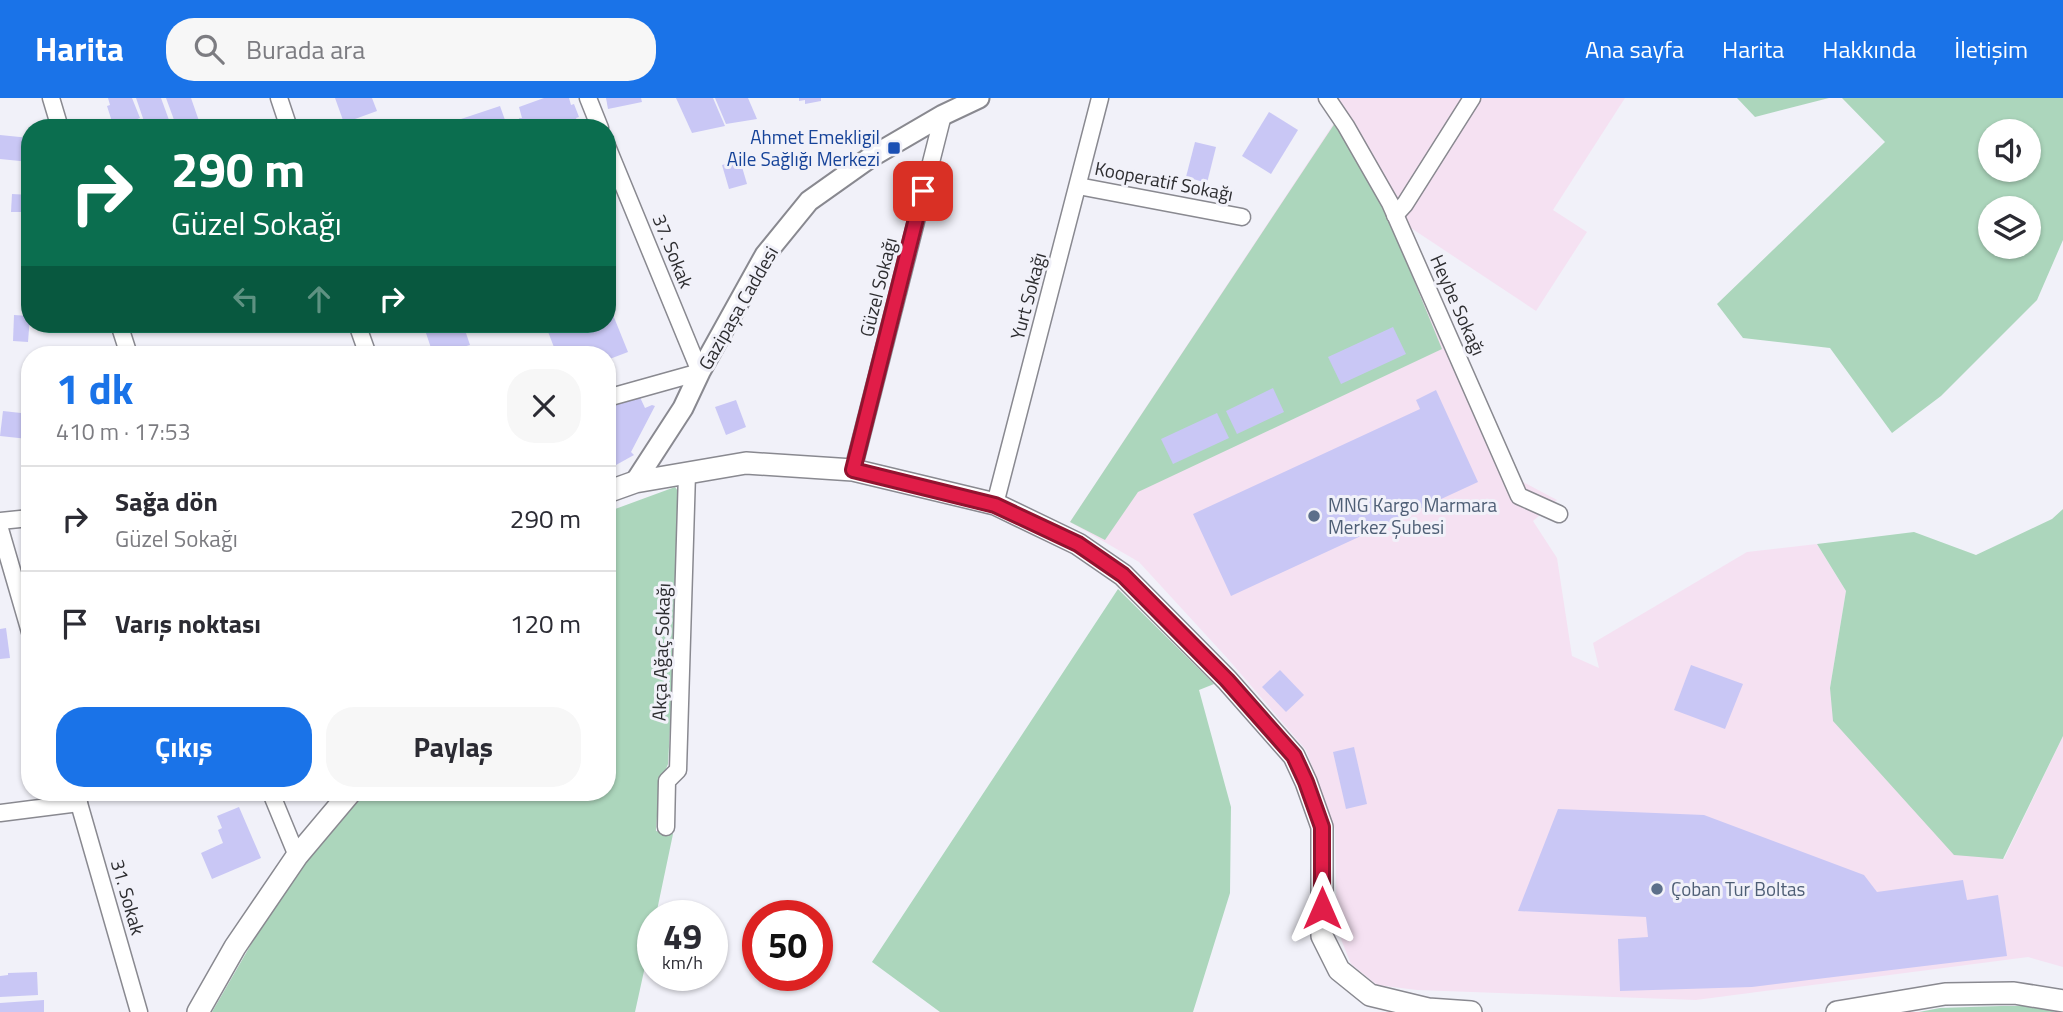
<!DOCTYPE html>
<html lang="tr">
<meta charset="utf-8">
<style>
:root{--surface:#fff;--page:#f7f7f7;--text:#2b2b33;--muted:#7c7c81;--line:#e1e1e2;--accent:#1a73e8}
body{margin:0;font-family:"Titillium Web",sans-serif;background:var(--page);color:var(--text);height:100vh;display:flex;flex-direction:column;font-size:26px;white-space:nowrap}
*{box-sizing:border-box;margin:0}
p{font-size:23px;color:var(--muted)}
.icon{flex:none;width:38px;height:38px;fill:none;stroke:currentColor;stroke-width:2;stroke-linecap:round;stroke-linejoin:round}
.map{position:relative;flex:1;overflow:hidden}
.drawer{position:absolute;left:21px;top:248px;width:595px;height:455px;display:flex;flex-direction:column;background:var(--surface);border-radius:28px;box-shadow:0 2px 5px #0004}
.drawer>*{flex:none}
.hud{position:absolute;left:21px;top:21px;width:595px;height:214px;border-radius:28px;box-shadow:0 2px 5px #0004;background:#0b6e4f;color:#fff;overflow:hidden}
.fabs{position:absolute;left:1978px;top:21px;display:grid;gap:14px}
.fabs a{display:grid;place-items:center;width:63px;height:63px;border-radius:50%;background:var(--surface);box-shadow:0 2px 5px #0004;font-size:35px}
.speed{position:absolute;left:637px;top:802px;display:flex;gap:14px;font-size:35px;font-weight:700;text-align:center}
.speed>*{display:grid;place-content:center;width:91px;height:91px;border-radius:50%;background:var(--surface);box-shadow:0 2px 5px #0004;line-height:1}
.speed small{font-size:18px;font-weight:400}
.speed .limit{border:10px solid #d22;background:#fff;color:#111}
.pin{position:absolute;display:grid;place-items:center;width:60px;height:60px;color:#fff;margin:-30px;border-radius:14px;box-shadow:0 4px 10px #0006}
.me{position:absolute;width:77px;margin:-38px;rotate:0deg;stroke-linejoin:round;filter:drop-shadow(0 0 5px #0008)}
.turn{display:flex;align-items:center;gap:24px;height:147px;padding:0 35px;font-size:32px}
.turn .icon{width:91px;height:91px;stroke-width:2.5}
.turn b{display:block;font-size:49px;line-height:60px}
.lanes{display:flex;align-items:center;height:66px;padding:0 35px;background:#0003;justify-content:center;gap:35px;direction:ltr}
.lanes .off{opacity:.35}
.round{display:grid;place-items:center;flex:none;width:74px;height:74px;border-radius:28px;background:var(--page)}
.headline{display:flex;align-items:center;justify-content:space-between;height:119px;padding:0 35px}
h1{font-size:42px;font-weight:700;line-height:52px;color:var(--accent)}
.primary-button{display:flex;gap:14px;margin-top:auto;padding:14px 35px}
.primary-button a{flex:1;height:80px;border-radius:28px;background:var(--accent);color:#fff;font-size:28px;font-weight:700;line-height:80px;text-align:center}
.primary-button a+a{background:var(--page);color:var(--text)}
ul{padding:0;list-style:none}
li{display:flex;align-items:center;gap:21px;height:105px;padding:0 35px;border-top:2px solid var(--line)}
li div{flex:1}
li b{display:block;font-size:26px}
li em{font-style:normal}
header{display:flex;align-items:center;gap:42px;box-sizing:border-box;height:98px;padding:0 35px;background:var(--accent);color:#fff}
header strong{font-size:33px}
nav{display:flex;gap:38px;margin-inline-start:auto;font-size:24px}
.search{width:490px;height:63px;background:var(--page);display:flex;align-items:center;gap:18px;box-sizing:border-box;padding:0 24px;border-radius:28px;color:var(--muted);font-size:26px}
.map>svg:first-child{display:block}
.industrial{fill:#f5e1f2}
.green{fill:#acd6bc;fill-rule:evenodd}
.building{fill:#c9c7f5}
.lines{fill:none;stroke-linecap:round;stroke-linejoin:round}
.minor-casing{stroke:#898990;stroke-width:19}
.tertiary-casing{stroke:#898990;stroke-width:23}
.secondary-casing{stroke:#898990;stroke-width:24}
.minor{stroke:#fff;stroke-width:16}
.tertiary{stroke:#fff;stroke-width:19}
.secondary{stroke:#fff;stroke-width:21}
.route-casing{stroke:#92132f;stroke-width:18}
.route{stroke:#e11d48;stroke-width:12}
.transit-dot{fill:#1a4fb4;stroke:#f1f1f9;stroke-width:2.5}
.service-dot{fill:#5c6f8a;stroke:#f1f1f9;stroke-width:2.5}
.labels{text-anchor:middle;stroke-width:6;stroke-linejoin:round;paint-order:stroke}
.transit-label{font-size:19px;fill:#164399;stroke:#f1f1f9;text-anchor:end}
.street-label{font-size:19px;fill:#2d2d30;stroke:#f1f1f9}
.service-label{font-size:19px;fill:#4e5e75;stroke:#f1f1f9;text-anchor:start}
</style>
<header>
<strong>Harita</strong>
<div class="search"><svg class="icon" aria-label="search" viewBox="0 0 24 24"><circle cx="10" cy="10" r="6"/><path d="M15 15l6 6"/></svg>Burada ara</div>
<nav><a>Ana sayfa</a><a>Harita</a><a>Hakkında</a><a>İletişim</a></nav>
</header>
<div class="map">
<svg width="2063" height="914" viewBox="0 0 2063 914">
<rect width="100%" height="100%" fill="#f1f1f9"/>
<!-- industrial -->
<path class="industrial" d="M1316 0H1625L1553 112 1587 134 1536 213 1411 130 1521 383 1557 402 1533 423 1557 460 1572 558 1599 570 1593 545 1747 454 1817 446 1846 493 1830 590 2004 761 2063 638V869L2028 859 1696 902 1417 892 1377 887 1351 866 1337 831 1335 731 1306 652 1228 561 1139 464 1070 424 1334 25Z"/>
<!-- green -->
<g class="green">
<path d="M1737 0H1829L1755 19Z"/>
<path d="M1842 0H2063V142L2037 202 1941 298 1892 335 1830 250 1743 240 1717 206 1885 44ZM2028 33V72H1990V33ZM2028 110V149H1990V110Z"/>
<path d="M1335 25 1384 109 1442 251 1138 394 1105 442 1070 424Z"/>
<path d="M675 389 683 400 668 666 659 688 656 733 673 736 656 817H653V832L635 914H212L257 836 299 768 366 695H607V414Z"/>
<path d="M2063 411V638L2003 761 1954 757 1833 623 1830 590 1846 493 1817 446 1914 434 1976 457 2052 421Z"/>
<path d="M1118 491 1214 586 1199 592 1231 709 1230 795 1193 914H940L872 864Z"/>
<path d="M2001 908H2034L2056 914H1919L1940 910Z"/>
</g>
<!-- building -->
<g class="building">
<path d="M108 0H132L140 20 114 30 107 8 110 7Z"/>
<path d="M136 0H161L169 22 146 29Z"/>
<path d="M166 0H191L199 23 177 30Z"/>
<path d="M335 0H372L377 13 344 25Z"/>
<path d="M544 0H569L571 7 574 6 579 19 576 20 580 30H522L519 20H522L519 9Z"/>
<path d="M606 0H641L642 4 608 11Z"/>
<path d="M676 0H713L725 28 692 35Z"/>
<path d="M715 0H748L757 21 726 26Z"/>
<path d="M799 0H821V3L805 6V2L799 3Z"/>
<path d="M500 8 505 22 508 21 511 30H454L452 24Z"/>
<path d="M1269 14 1298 32 1271 76 1242 58Z"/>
<path d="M0 37 30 40V64L0 61Z"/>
<path d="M1195 44 1216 49 1207 85 1186 79Z"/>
<path d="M740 62 747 86 729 91 722 67Z"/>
<path d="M12 96 30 97V114H11Z"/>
<path d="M607 202 628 254 607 262V257H557L545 226H607Z"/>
<path d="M14 217 30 218 28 244 13 243Z"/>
<path d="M195 226H236V227L195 233Z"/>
<path d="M423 226H463L470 247 463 249 464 252 449 257H427L431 250Z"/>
<path d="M1393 229 1406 256 1341 286 1328 259Z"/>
<path d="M1273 290 1284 314 1237 336 1226 313Z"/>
<path d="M1436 292 1478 384 1231 498 1193 416 1420 311 1416 302Z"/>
<path d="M638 295 645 310 652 307 655 308 631 354 634 357 607 372V304Z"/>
<path d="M736 302 746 329 726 337 715 309Z"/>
<path d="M3 313 30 316 28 341 0 338Z"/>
<path d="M1217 315 1229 340 1173 366 1161 341Z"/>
<path d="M30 425V454H29L22 427Z"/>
<path d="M6 530 10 560 0 561V531Z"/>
<path d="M1691 567 1743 586 1725 631 1674 612Z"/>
<path d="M1280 572 1304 597 1286 614 1262 589Z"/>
<path d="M1354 649 1367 706 1346 711 1333 654Z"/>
<path d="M239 709 261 760 212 781 201 755 223 745 218 732 222 730 217 718Z"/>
<path d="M1558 711 1704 717 1864 777 1877 794 1963 782 1967 802 1998 797 2007 858 1752 889 1620 893 1618 841 1648 839 1646 819 1518 813Z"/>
<path d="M37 874 38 897 0 899V878L8 877V875Z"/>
<path d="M44 902V914H0V905Z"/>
</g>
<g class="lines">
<!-- minor casing -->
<g class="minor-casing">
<g id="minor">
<path d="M51 0 60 30"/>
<path d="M279 0 289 30"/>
<path d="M588 0 600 30"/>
<path d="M1327 0 1346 28 1390 105 1519 398 1559 416"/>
<path d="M607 48 700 274 607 300"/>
<path d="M1078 88 1242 119"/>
<path d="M1395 117 1405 106 1472 0"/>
<path d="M119 226 129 257"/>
<path d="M357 226 368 257"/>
<path d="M853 372 943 17"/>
<path d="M995 406 1100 0"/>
<path d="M0 423 30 420"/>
<path d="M0 431 30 534"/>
<path d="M76 695 139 914"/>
<path d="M271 695 297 758"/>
<path d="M0 715 79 705"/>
<path d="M666 729 667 683 678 672 687 375"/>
</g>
</g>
<!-- tertiary casing -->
<g class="tertiary-casing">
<path id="tertiary" d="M635 384 683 310 700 274 765 157 809 103 871 59 943 17 979 0"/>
</g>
<!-- secondary casing -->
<g class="secondary-casing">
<g id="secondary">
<path d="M607 394 635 384 746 365 853 372 995 406 1078 446 1123 477 1227 582 1294 658 1306 684 1322 729V838L1339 872 1370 897 1428 911 1471 914"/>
<path d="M198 914 235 849 297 758 350 695"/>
<path d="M1837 914 1945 896 2014 895 2063 903"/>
</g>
</g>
<!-- minor -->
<use href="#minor" class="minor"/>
<!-- tertiary -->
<use href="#tertiary" class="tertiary"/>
<!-- secondary -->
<use href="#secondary" class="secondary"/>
</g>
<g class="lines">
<!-- route casing -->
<g class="route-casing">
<path id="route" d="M923 93 853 372 995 407 1078 446 1123 477 1227 582 1294 658 1306 684 1322 729V810"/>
</g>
<!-- route -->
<use href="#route" class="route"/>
</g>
<!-- markers -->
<rect class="transit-dot" x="887" y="43" width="14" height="14" rx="3.5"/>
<g class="service-dot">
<circle cx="1314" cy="418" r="7"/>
<circle cx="1657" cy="791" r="7"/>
</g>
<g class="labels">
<!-- transit labels -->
<g class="transit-label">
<text x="880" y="46">Ahmet Emekligil<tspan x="880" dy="22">Aile Sağlığı Merkezi</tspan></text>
</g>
<!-- street labels -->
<g class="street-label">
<text transform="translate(1164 83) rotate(11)" y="7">Kooperatif Sokağı</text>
<text transform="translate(673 153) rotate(68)" y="7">37. Sokak</text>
<text transform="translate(878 189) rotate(-76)" y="7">Güzel Sokağı</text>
<text transform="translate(1028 198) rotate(-75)" y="7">Yurt Sokağı</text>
<text transform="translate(1458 207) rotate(66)" y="7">Heybe Sokağı</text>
<text transform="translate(738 210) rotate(-60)" y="7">Gazipaşa Caddesi</text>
<text transform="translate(661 554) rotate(-88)" y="7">Akça Ağaç Sokağı</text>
<text transform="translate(128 799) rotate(74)" y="7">31. Sokak</text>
</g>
<!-- service labels -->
<g class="service-label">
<text x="1328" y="414">MNG Kargo Marmara<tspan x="1328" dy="22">Merkez Şubesi</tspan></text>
<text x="1671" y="798">Çoban Tur Boltas</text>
</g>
</g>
</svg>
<div class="fabs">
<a><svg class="icon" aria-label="sound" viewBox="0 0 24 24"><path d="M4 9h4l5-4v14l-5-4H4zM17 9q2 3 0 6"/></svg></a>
<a><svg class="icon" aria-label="layers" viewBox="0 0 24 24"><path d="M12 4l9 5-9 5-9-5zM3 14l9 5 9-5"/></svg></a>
</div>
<div class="speed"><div>49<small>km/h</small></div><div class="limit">50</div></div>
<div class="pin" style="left:923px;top:93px;background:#d93025"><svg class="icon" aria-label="arrive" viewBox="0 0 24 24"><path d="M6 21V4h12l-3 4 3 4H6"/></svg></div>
<svg class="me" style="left:1322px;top:810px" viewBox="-20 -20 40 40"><path d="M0-17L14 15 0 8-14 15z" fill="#e11d48" stroke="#fff" stroke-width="4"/></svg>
<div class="hud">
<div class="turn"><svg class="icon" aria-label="right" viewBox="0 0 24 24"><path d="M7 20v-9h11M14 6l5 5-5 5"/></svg><div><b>290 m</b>Güzel Sokağı</div></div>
<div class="lanes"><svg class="icon off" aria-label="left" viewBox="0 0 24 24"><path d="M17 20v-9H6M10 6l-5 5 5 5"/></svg><svg class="icon off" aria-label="ahead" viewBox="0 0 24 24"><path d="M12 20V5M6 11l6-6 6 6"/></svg><svg class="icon" aria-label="right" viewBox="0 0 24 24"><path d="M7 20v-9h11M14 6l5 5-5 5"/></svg></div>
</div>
<section class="drawer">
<div class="headline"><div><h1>1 dk</h1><p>410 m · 17:53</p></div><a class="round"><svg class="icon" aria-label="close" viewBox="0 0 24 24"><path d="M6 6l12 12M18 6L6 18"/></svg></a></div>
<ul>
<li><svg class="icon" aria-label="right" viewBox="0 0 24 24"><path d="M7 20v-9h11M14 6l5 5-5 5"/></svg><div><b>Sağa dön</b><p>Güzel Sokağı</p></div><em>290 m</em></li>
<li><svg class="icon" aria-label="arrive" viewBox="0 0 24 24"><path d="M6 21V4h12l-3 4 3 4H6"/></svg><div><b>Varış noktası</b></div><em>120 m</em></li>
</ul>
<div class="primary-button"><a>Çıkış</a><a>Paylaş</a></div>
</section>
</div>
